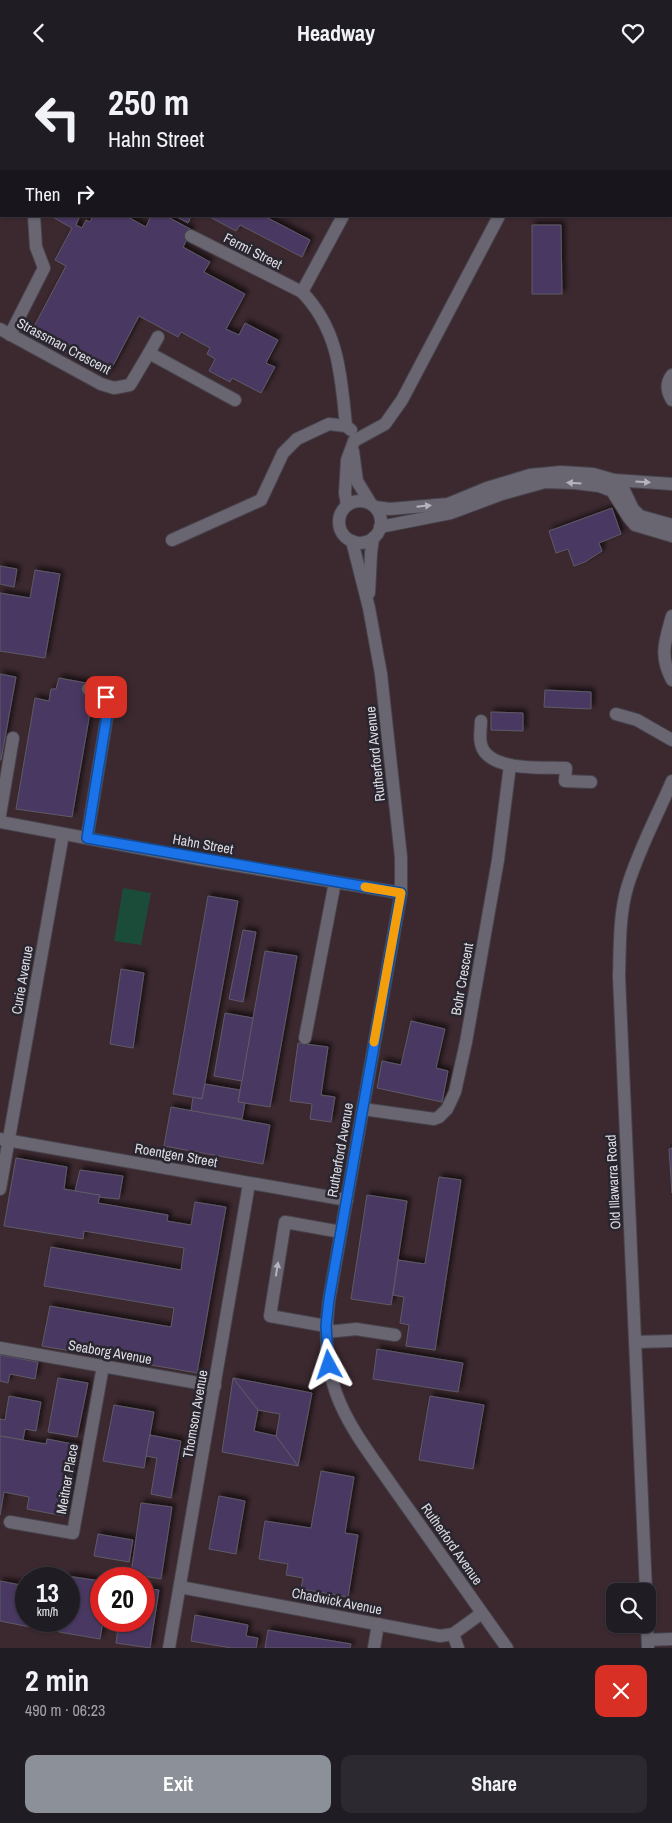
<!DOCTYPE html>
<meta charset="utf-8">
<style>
:root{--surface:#1f1c24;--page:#2c2931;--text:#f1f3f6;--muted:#a1a1a6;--line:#3c3a41;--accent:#8c9099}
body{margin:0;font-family:"Archivo Narrow",sans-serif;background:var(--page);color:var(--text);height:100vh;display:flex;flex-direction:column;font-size:19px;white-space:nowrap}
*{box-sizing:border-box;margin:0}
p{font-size:16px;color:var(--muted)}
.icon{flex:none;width:28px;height:28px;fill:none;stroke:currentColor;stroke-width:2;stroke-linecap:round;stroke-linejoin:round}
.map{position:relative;height:1583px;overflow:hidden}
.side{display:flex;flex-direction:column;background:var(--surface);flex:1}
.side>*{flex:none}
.top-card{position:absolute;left:0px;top:0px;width:672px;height:152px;box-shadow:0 1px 4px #0004,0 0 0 1px var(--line);background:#1f1c24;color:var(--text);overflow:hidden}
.controls{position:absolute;left:606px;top:1518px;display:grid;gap:10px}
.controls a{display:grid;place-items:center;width:50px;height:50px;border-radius:10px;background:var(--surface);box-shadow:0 1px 4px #0004,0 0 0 1px var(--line);font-size:25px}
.speed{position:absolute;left:15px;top:1502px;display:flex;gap:10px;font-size:25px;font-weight:700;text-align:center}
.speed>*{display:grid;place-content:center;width:65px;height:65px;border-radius:50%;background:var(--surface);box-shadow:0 1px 4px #0004,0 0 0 1px var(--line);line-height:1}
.speed small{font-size:12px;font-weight:400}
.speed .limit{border:8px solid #d22;background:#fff;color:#111}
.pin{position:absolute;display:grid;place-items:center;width:42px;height:42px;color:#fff;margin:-21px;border-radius:10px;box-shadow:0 2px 8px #0006}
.me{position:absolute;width:55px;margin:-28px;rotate:355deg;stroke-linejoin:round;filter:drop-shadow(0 0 4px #0008)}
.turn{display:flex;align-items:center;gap:18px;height:105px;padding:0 25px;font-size:22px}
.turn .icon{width:65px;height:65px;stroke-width:2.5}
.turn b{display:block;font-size:35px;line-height:42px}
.then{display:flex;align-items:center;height:48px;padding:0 25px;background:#0003;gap:10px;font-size:19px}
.round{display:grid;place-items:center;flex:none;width:52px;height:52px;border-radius:10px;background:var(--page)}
.summary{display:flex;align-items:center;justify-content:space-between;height:85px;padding:0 25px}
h1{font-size:30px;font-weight:800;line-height:38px}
.action{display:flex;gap:10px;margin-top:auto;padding:10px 25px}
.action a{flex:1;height:58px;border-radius:10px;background:var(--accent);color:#fff;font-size:20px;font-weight:800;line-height:58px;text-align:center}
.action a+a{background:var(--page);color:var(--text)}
header{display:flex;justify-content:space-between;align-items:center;height:65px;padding:0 25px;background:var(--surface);font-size:22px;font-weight:800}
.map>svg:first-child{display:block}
.industrial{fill:#3c2930;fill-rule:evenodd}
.green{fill:#1b4c39}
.building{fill:#493962;stroke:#5e5a66;filter:url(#shadow)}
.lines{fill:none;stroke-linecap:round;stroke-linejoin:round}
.minor-casing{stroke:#47444d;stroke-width:14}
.minor{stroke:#696671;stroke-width:12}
.oneway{fill:#b5b3bb}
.route-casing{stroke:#114b97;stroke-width:12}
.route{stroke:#1a73e8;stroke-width:9}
.slow{stroke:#f59e0b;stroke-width:9}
.labels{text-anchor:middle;stroke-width:5;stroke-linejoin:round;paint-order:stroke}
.street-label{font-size:14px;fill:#dedce3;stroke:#292630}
</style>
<header><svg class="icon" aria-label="back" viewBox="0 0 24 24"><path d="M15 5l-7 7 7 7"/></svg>Headway<svg class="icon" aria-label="heart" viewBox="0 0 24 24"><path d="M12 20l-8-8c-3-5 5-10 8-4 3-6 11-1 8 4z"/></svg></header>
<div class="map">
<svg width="672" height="1583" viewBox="0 0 672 1583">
<defs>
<filter id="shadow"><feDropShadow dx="3.5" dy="-3.5" stdDeviation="2.5" flood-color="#0009"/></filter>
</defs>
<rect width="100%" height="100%" fill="#292630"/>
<!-- industrial -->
<path class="industrial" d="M0 0H672V1583H0ZM1 1H671V151H1ZM26 1514H69V1556H26ZM101 1514H144V1556H101ZM615 1526H648V1559H615Z"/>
<!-- green -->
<path class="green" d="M123 823 151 828 141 880 114 876Z"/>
<!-- building -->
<g class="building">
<path d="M66 0H127L126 1Z"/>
<path d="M172 0H225L172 1Z"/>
<path d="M253 0H299L253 1Z"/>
<path d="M55 151H80L76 160 82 163 86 155 90 157 93 151H126L146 162 151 151H166L192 165 183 182 210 197 204 207 245 229 226 264 239 270 245 258 278 275 266 298 275 302 261 328 232 313 230 317 209 306 215 294 207 289 210 283 181 267 178 272 139 251 108 310 30 269 66 201 55 195 72 163 54 153Z"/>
<path d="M175 151H191L188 158Z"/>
<path d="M208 151H264L310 175 302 192 240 160 236 166Z"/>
<path d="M532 160H561L562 229H532Z"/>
<path d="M612 443 621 469 599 478 602 486 585 497 574 501 568 484 556 488 549 466Z"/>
<path d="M0 501 17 504 14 522 0 519Z"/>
<path d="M35 505 60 509 45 593 0 586V528L30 533Z"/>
<path d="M0 609 16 612 1 695H0Z"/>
<path d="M59 613 86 618 93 630 72 752 16 744 35 633 49 636 51 624H56Z"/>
<path d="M545 625 591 627V644L544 642Z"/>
<path d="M491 647 523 648V666L491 665Z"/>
<path d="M208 831 238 836 202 1034 173 1029Z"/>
<path d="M243 865 256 867 243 937 229 934Z"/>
<path d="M265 886 297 891 270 1042 238 1037Z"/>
<path d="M121 904 144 908 133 983 110 979Z"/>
<path d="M225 948 253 953 242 1016 214 1011Z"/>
<path d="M411 956 445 964 436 1003 448 1006 442 1037 377 1023 382 996 401 1000Z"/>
<path d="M298 978 328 982 321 1030 335 1032 331 1057 310 1054 312 1039 290 1036Z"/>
<path d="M205 1019 240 1025 238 1037 245 1038 242 1054 191 1046 193 1032 202 1034Z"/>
<path d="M171 1042 270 1060 263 1099 164 1081Z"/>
<path d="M672 1083V1128L669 1084Z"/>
<path d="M16 1093 67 1102 64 1124 100 1130 98 1138 168 1150 167 1156 191 1160 195 1137 226 1142 197 1308 42 1281 50 1241 171 1262 174 1243 44 1221 51 1182 181 1205 184 1183 84 1166 83 1174 4 1161Z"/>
<path d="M80 1105 123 1111 119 1134 99 1132 100 1130 75 1126Z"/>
<path d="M439 1112 461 1115 435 1285 406 1281 409 1260 400 1258 404 1232 393 1230 398 1195 425 1199Z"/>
<path d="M367 1130 407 1136 391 1240 351 1234Z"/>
<path d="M377 1284 463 1298 458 1327 373 1314Z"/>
<path d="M0 1290 38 1297 35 1314 10 1309 8 1318 0 1316Z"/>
<path d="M58 1313 88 1318 77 1372 48 1367Z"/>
<path d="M233 1313 312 1328 298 1401 276 1371 280 1349 258 1345Z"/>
<path d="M233 1313 258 1345 254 1366 276 1371 298 1401 222 1387Z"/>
<path d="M9 1331 41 1337 36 1366 25 1364 23 1375 0 1371V1354L5 1355Z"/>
<path d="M430 1331 484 1340 473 1404 419 1395Z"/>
<path d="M114 1340 154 1347 144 1403 103 1396Z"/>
<path d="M150 1370 181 1376 171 1433 151 1429 157 1393 146 1391Z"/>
<path d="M0 1371 46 1379 47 1374 78 1380 64 1451 27 1444 29 1432 4 1427 0 1450Z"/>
<path d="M321 1406 354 1412 345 1468 358 1470 348 1532 301 1524 303 1513 286 1510 288 1499 259 1494 265 1456 311 1463Z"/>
<path d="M219 1431 245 1436 236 1489 209 1484Z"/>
<path d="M141 1438 172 1442 161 1514 131 1509Z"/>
<path d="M98 1469 133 1475 129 1497 94 1491Z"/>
<path d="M67 1511 101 1516V1556H103L100 1574 59 1567 60 1556H69Z"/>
<path d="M0 1516 26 1521V1556H42L40 1564 0 1556Z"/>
<path d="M144 1523 159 1525 150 1583 116 1578 119 1556H144Z"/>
<path d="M195 1550 248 1560 246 1571 258 1573 256 1583H231L191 1576Z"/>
<path d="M268 1565 351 1579 350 1583H265Z"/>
</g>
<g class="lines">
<!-- minor casing -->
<g class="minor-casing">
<g id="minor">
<path d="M35 0 38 1"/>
<path d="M406 0V1"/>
<path d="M478 0 480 1"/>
<path d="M3 1 4 0"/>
<path d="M442 1 443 0"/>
<path d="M577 1V0"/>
<path d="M664 1V0"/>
<path d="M0 19 1 12"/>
<path d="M0 71H1"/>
<path d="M191 171 302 227C339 265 341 311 346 361"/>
<path d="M302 227 343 151"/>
<path d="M0 264 101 319 114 323 130 320 149 288 235 335"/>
<path d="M10 270 44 203 36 182 34 151"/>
<path d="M149 288 158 272"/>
<path d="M672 310C665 319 667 327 672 335"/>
<path d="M353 386 357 416 371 439"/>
<path d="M614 415 672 419"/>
<circle cx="360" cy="457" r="21"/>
<path d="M347 440 345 428 347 395 354 376 385 359 402 335 499 151"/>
<path d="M375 442 390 444 448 439 487 423 530 410 561 407 593 409 614 415 622 421 633 444 640 451 672 460"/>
<path d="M380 462 451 448 502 429 545 417 575 418 599 421 612 426 629 453 635 460 672 471"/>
<path d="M172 475 261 435 283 388 297 374 329 359 346 361 351 365"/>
<path d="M352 476 369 543 381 609 401 792V828L329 1235C325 1266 325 1298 336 1328 349 1364 374 1394 395 1425 432 1478 470 1530 507 1583"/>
<path d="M369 528 371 488 373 473"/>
<path d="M672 551C665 576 659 591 672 615"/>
<path d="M616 649 637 655 672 675"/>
<path d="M481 656C481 663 479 672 481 679 487 707 544 702 566 703L565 716 591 717"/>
<path d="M0 750 13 673"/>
<path d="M0 757 198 794 401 828"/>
<path d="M87 773 108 645 106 632 98 626 88 624"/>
<path d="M305 973 335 817"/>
<path d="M363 1044 434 1054 439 1052 447 1044 455 1027 466 977 498 795 510 700"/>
<path d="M0 1074 347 1135"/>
<path d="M0 1124 63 769"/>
<path d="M326 1261 270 1251 285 1157 341 1167"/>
<path d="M327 1267 356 1264 395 1270"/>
<path d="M635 1277 672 1276"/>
<path d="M0 1283 215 1321"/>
<path d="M10 1457 73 1468 103 1301"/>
<path d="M180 1522 440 1571 453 1569 482 1548"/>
<path d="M646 1526 619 911C620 882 619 851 627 823 638 786 657 751 672 716"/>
<path d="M647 1559 648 1583"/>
<path d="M453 1569 458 1583"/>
<path d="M648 1575 672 1574"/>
<path d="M169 1583 249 1119"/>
<path d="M374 1583 378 1559"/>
</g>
</g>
<!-- minor -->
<use href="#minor" class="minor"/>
</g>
<!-- one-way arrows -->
<defs><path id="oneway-solid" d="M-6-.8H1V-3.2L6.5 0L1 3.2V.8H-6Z" transform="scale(1.25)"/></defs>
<g class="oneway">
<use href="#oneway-solid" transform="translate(643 417) rotate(4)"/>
<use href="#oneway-solid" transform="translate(574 418) rotate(-176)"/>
<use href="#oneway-solid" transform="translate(424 441) rotate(-6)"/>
<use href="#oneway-solid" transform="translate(277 1204) rotate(-81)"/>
</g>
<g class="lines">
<!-- route casing -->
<g class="route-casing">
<path id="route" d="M106 632 108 644 87 773 401 828 329 1234 326 1261 329 1300"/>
</g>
<!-- route -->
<use href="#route" class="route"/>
<!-- slow -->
<path class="slow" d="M365 822 401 828 374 977"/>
</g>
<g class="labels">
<!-- street labels -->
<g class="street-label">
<text transform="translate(253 186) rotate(27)" y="5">Fermi Street</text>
<text transform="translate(64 281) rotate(28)" y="5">Strassman Crescent</text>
<text transform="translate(375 689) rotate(-96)" y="5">Rutherford Avenue</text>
<text transform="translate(203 779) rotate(10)" y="5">Hahn Street</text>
<text transform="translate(462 914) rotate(-80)" y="5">Bohr Crescent</text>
<text transform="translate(22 915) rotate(-80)" y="5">Curie Avenue</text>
<text transform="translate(340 1085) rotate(-80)" y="5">Rutherford Avenue</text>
<text transform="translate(176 1090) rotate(10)" y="5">Roentgen Street</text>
<text transform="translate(613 1117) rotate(-93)" y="5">Old Illawarra Road</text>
<text transform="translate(110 1287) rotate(10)" y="5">Seaborg Avenue</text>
<text transform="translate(195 1349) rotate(-80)" y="5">Thomson Avenue</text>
<text transform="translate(67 1414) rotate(-80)" y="5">Meitner Place</text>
<text transform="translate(452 1479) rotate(55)" y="5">Rutherford Avenue</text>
<text transform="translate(337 1536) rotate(11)" y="5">Chadwick Avenue</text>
</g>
</g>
</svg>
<div class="controls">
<a><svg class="icon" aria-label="search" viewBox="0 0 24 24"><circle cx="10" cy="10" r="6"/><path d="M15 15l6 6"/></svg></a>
</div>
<div class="speed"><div>13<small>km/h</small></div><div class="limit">20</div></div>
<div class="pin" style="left:106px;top:632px;background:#d93025"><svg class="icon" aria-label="arrive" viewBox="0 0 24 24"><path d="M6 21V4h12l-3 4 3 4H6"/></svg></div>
<svg class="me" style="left:329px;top:1300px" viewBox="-20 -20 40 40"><path d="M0-17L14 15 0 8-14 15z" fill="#1a73e8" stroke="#fff" stroke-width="4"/></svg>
<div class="top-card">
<div class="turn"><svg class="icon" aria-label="left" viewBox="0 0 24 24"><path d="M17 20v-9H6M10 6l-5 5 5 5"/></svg><div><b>250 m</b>Hahn Street</div></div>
<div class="then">Then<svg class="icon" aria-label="right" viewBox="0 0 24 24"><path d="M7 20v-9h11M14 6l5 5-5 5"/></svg></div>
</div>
</div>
<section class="side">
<div class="summary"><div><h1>2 min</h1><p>490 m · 06:23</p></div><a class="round" style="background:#d93025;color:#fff"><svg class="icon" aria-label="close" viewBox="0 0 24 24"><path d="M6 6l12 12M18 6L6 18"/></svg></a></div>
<div class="action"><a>Exit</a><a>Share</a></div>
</section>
